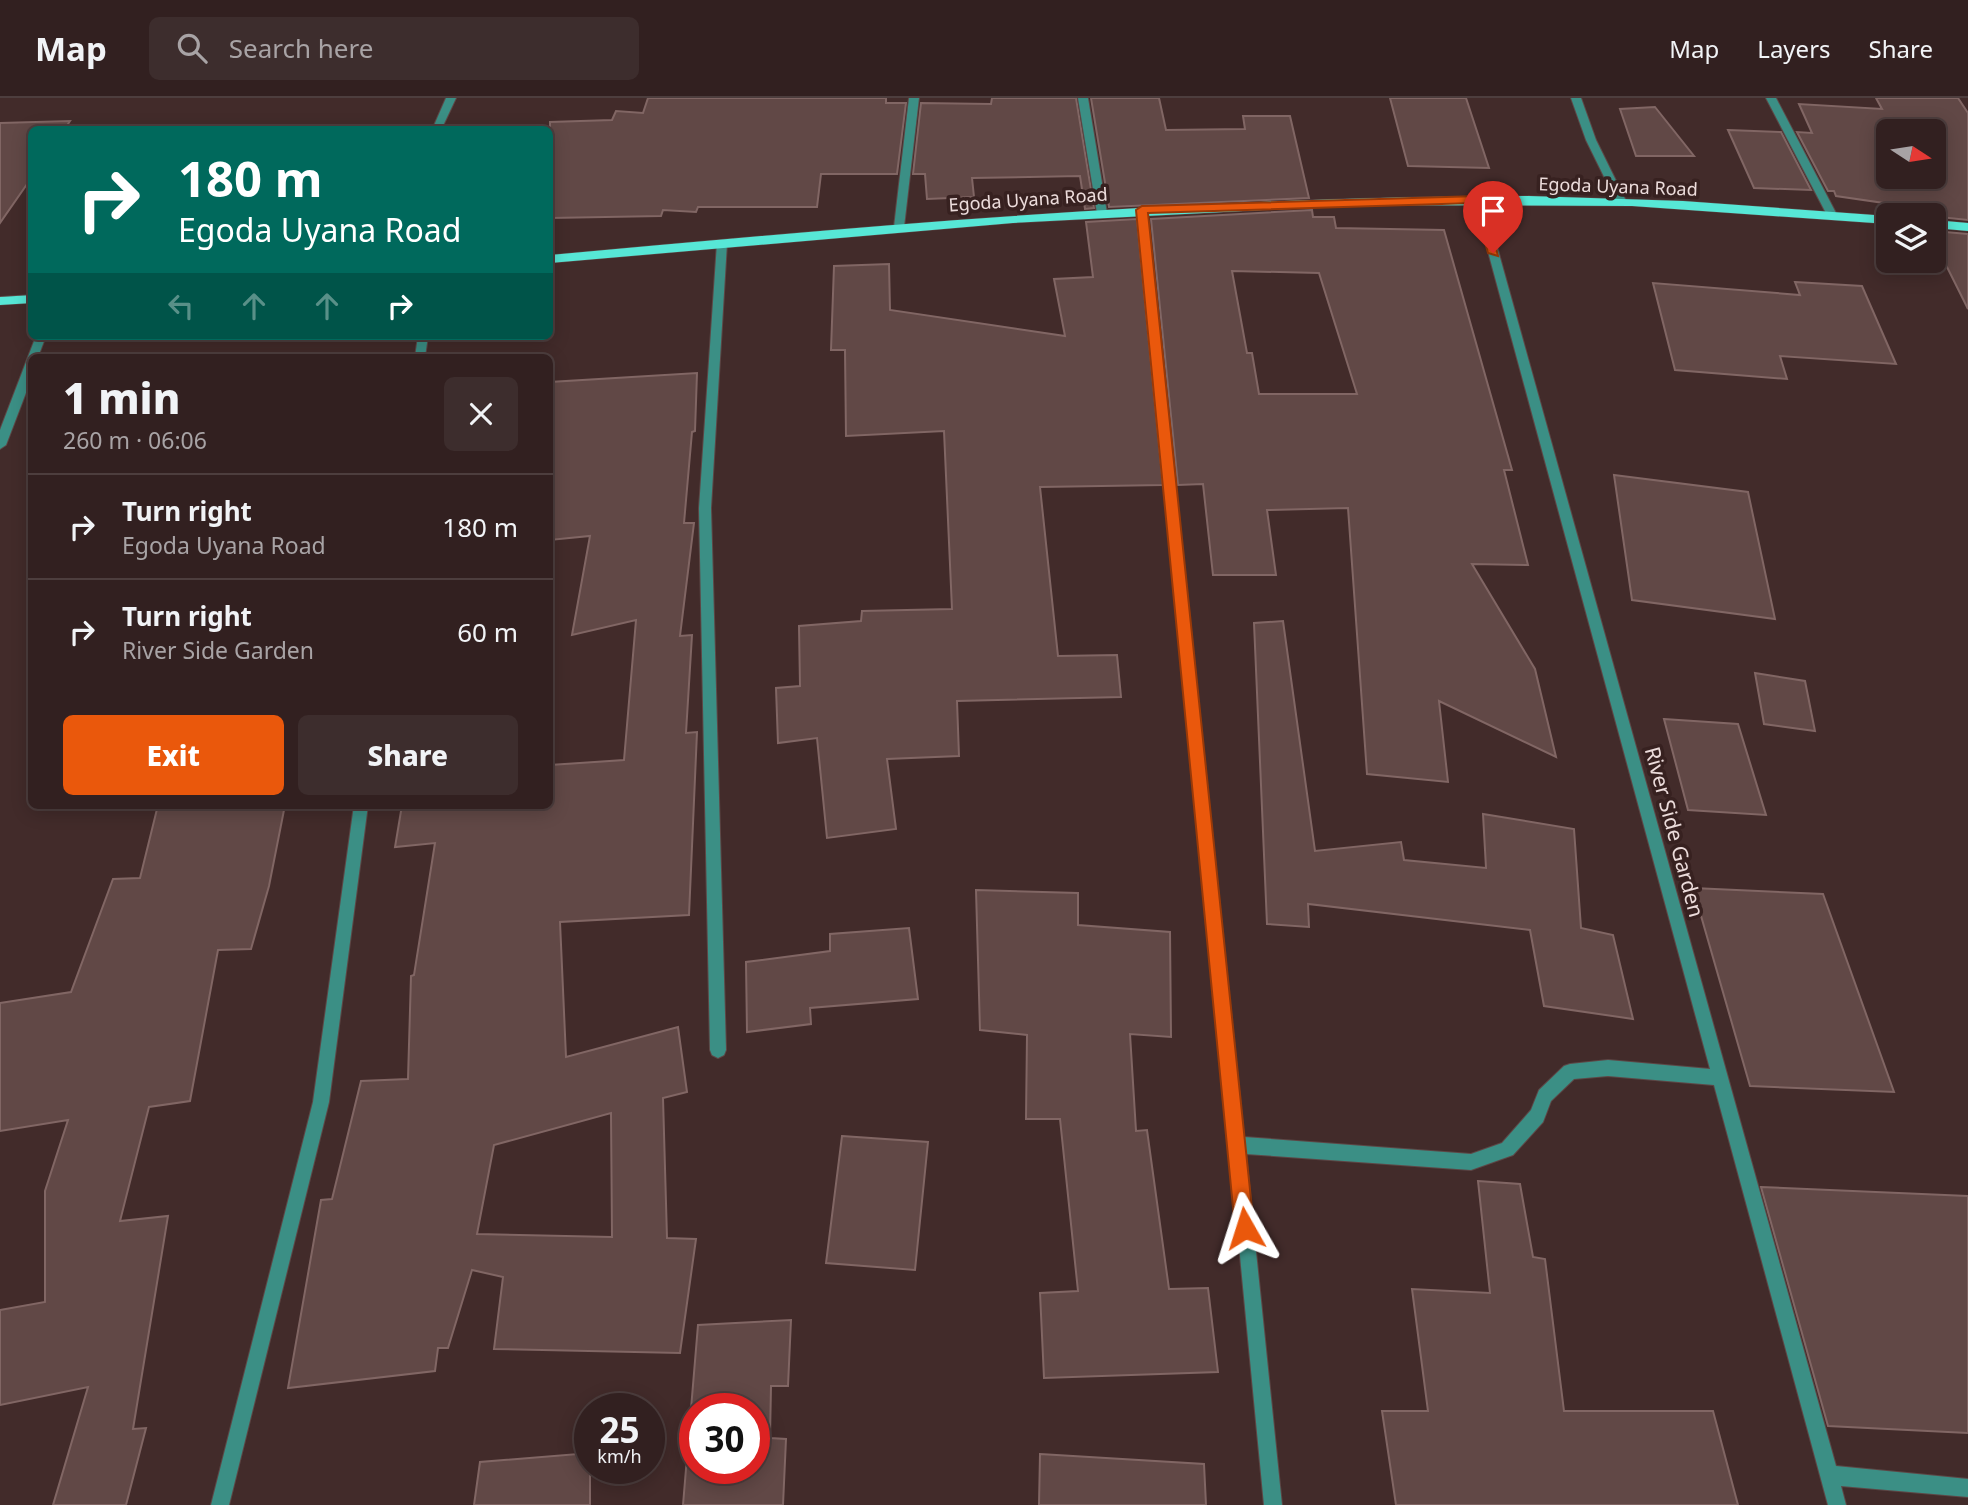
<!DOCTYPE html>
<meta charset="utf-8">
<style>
:root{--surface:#322020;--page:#3d2d2d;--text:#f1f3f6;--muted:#a8a3a5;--line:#4d3e3e;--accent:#ea580c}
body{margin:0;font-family:"Noto Sans",sans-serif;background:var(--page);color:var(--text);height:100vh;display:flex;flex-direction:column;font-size:26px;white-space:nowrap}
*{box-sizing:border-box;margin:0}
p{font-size:23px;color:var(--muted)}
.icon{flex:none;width:38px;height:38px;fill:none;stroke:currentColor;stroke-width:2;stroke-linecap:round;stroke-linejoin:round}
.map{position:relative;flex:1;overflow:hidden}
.side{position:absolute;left:28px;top:256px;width:525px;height:455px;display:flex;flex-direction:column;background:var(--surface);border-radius:10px;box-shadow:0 4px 18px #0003,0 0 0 2px var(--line)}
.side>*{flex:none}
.banner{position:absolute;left:28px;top:28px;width:525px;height:214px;border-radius:10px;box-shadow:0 4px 18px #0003,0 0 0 2px var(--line);background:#00695c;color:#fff;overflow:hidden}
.needle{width:46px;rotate:102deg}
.buttons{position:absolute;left:1876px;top:21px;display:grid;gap:14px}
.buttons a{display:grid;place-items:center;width:70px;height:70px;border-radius:10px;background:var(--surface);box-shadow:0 4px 18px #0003,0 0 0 2px var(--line);font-size:35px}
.speed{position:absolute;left:574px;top:1295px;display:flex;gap:14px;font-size:35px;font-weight:700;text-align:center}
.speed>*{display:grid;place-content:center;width:91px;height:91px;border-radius:50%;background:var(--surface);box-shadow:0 4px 18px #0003,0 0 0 2px var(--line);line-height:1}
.speed small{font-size:18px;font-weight:400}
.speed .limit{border:10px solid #d22;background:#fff;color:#111}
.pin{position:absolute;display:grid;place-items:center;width:60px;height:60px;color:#fff;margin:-72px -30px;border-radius:50% 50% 50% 0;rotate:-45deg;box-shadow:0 0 7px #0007}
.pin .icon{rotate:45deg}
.me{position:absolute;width:77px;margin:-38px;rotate:354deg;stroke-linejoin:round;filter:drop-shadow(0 0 5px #0008)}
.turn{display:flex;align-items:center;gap:24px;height:147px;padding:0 35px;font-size:32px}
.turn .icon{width:91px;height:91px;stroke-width:2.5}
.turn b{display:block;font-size:49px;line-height:60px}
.lanes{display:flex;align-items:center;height:66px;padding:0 35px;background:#0003;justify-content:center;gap:35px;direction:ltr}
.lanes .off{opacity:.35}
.round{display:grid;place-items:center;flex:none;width:74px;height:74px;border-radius:10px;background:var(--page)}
.headline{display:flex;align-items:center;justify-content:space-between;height:119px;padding:0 35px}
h1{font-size:42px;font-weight:800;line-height:52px}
.action{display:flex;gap:14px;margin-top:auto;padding:14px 35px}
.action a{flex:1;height:80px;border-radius:10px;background:var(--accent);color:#fff;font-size:28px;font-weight:800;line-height:80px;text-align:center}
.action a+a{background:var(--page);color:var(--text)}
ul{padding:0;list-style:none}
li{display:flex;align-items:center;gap:21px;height:105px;padding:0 35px;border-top:2px solid var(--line)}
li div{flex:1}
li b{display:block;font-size:26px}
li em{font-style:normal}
header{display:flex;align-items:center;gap:42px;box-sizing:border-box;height:98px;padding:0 35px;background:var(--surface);border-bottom:2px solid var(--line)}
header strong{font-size:33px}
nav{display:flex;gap:38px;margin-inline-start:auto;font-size:24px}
.search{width:490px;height:63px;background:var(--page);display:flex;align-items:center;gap:18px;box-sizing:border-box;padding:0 24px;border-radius:10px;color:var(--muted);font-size:26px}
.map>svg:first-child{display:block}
.building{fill:#614846;stroke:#816664;stroke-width:2;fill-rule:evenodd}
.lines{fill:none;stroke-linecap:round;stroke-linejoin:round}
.minor-casing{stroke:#5d4746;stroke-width:2}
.primary-casing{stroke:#5d4746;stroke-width:1}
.minor{fill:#3b8f85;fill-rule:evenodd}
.primary{fill:#57e7d6;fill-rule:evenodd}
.route{fill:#ea580c;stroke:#983908;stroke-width:2}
.labels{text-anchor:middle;stroke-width:7;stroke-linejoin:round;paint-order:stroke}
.far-street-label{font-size:18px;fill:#ecdcdb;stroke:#372120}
.street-label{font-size:21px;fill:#ecdcdb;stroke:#372120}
</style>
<header>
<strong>Map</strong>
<div class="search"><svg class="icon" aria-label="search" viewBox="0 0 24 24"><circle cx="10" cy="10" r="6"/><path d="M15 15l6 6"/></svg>Search here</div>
<nav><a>Map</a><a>Layers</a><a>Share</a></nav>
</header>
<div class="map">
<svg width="1968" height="1407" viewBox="0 0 1968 1407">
<rect width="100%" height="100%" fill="#422b2a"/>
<!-- building -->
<g class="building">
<path d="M648 0H886V5H906L897 76H821L817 109H698L696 114 663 112 661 118 550 120V24L612 22 616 13 643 15Z"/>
<path d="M992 0H1076L1094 110 1085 111 1080 78 972 80 974 99 927 101 925 76H913L921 5 991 6Z"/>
<path d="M1091 0H1159L1166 32 1245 31 1243 18H1290L1309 100 1109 109Z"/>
<path d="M1390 0H1466L1489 70 1408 68Z"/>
<path d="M1876 0H1958L1968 15V122L1921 117 1918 110 1836 98 1834 93H1828L1797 34 1812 35 1799 6 1882 11ZM1888 33H1934V79H1888Z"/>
<path d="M1655 9 1694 58H1636L1620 11Z"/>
<path d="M70 23 64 32H32V79L0 125V25Z"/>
<path d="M1728 32 1781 34 1811 92 1754 90Z"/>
<path d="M1312 112 1313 119H1334L1336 130 1444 132 1512 372H1504L1528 467 1472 466 1535 571 1556 659 1439 603 1448 684 1367 676 1348 410 1267 412 1276 477H1213L1203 386 1178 387 1151 121ZM1232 173 1319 175 1357 296H1259L1252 255H1247Z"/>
<path d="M1137 121 1163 387 1040 389 1058 558 1117 557 1121 599 957 603 959 658 887 661 896 731 827 740 817 640 778 645 776 590 800 588 799 528 861 523 862 513 952 511 944 333 846 338 845 252H831L834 168 889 166 890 212 1065 238 1054 181 1093 179 1086 124Z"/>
<path d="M1934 133 1968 136V211L1934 143Z"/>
<path d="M1795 184 1862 188 1896 266 1780 258 1787 281 1675 272 1653 185 1800 197Z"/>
<path d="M697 275 695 333 692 334 684 425H694L680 538 692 537 686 635 697 634 689 817 560 824 566 959 678 929 687 994 663 1000 667 1140 696 1141 680 1255 494 1251 503 1179 472 1172 448 1250H438L435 1273 288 1290 321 1102 332 1101 361 983 408 981 411 878 414 877 435 745 395 749 402 707H550V667L624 662 636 522 572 537 590 438 550 442V284ZM611 1015 612 1139 477 1136 494 1047Z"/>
<path d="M1614 377 1748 394 1775 521 1632 502Z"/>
<path d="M1283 523 1315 753 1401 744 1404 762 1486 770 1483 716 1574 731 1581 830 1613 837 1633 921 1544 908 1530 832 1308 806 1309 829 1267 826 1254 525Z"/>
<path d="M1755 575 1805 583 1815 633 1764 626Z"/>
<path d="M1664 621 1738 626 1766 717 1688 712Z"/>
<path d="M158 707H285L269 788 251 851 218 852 190 1003 149 1009 120 1123 168 1118 133 1331 146 1330 126 1407H53L88 1289 0 1307V1212L45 1204V1093L68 1022 0 1033V905L71 894 113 781 140 780Z"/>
<path d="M1693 790 1823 796 1894 994 1750 988Z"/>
<path d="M976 792 1078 795V827L1170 834 1171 939 1130 936 1136 1033 1147 1032 1169 1191 1208 1190 1218 1274 1044 1280 1040 1195 1078 1193 1060 1021H1026L1027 937 980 932Z"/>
<path d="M909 830 918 901 810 910 811 926 747 934 746 864 830 853V836Z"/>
<path d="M842 1038 928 1044 915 1172 826 1165Z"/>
<path d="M1478 1083 1520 1086 1533 1159 1545 1161 1564 1313H1713L1738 1407H1396L1382 1313H1428L1412 1191 1490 1195Z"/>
<path d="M1761 1089 1968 1098V1335L1828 1328Z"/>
<path d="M791 1222 788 1288H771L770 1340 786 1341 783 1407H683L698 1227ZM695 1311H754V1370H695Z"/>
<path d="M590 1355V1407H474L480 1364Z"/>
<path d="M1040 1356 1204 1366 1206 1407H1039Z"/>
</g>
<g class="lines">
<!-- minor casing -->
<g class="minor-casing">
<g id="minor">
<path d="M446 0H456L441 32H432Z"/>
<path d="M909 0H919L904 129 899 132 894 129Z"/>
<path d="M1078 0H1088L1107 115 1102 118 1097 115Z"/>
<path d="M1571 0H1581L1596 42 1627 105 1625 107 1617 105 1586 42Z"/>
<path d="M1766 0H1776L1837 117 1835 119 1827 117Z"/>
<path d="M1479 99 1484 102 1836 1368 1968 1381V1399L1841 1388 1846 1407H1828L1714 987 1608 978 1574 981 1551 1003 1543 1024 1513 1057 1471 1072 1246 1056 1282 1407H1264L1139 110 1147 112 1244 1039 1471 1056 1502 1045 1531 1012 1539 992 1564 968 1570 966 1608 962 1710 971 1474 102Z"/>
<path d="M722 142 727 145 711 410 726 952 724 957 718 960 712 957 710 952 699 410 717 145Z"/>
<path d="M36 238H46L38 259H32V279L6 347 0 351V332Z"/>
<path d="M418 238H428L425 259H415Z"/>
<path d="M354 707H368L329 1004 229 1407H211L313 1004Z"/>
</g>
</g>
<!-- primary casing -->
<g class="primary-casing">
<g id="primary">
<path d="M1529 98 1683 103 1888 118V126L1632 108 1361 107 1013 125 550 165V157C876 127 1202 98 1529 98Z"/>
<path d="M1934 122 1968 125V133L1934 130Z"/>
<path d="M32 197V205L0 207V199Z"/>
</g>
</g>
<!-- minor -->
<use href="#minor" class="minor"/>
<!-- primary -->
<use href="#primary" class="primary"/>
</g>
<!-- route -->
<path class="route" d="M1479 98 1484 102 1498 158 1488 155 1474 105 1148 115 1254 1130 1252 1137 1245 1140 1238 1137 1235 1130 1136 112 1142 108Z"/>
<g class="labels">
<!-- far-street labels -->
<g class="far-street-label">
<text transform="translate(1618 89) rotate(2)" y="6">Egoda Uyana Road</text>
<text transform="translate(1028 102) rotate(-4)" y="6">Egoda Uyana Road</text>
</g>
<!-- street labels -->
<g class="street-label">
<text transform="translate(1674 734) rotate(75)" y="7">River Side Garden</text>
</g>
</g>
</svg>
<div class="buttons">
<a><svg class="needle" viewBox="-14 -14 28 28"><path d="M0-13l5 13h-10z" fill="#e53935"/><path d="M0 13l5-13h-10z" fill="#a8a3a5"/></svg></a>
<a><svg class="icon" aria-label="layers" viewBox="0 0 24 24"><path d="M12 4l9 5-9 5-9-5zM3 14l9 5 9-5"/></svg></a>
</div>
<div class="speed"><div>25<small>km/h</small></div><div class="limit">30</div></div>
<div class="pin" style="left:1493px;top:155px;background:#d93025"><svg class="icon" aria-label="arrive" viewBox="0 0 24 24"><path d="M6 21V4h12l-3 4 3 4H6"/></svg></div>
<svg class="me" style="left:1245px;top:1130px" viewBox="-20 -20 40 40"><path d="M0-17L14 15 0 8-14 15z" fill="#ea580c" stroke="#fff" stroke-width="4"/></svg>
<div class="banner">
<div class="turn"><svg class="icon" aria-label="right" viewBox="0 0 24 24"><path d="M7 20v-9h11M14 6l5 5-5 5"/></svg><div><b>180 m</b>Egoda Uyana Road</div></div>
<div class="lanes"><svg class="icon off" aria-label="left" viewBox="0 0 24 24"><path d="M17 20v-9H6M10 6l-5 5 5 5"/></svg><svg class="icon off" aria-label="ahead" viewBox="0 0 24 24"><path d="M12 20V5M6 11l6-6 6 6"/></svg><svg class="icon off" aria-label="ahead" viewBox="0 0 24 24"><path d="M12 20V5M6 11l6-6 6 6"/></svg><svg class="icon" aria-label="right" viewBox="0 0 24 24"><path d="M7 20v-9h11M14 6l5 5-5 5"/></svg></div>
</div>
<section class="side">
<div class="headline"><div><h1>1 min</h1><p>260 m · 06:06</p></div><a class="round"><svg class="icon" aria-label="close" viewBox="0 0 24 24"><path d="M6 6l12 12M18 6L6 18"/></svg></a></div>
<ul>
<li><svg class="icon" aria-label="right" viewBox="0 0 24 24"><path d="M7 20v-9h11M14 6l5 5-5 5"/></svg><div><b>Turn right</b><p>Egoda Uyana Road</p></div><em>180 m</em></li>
<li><svg class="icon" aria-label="right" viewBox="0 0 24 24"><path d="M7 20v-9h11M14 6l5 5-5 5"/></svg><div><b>Turn right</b><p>River Side Garden</p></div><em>60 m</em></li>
</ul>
<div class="action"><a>Exit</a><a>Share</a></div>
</section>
</div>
